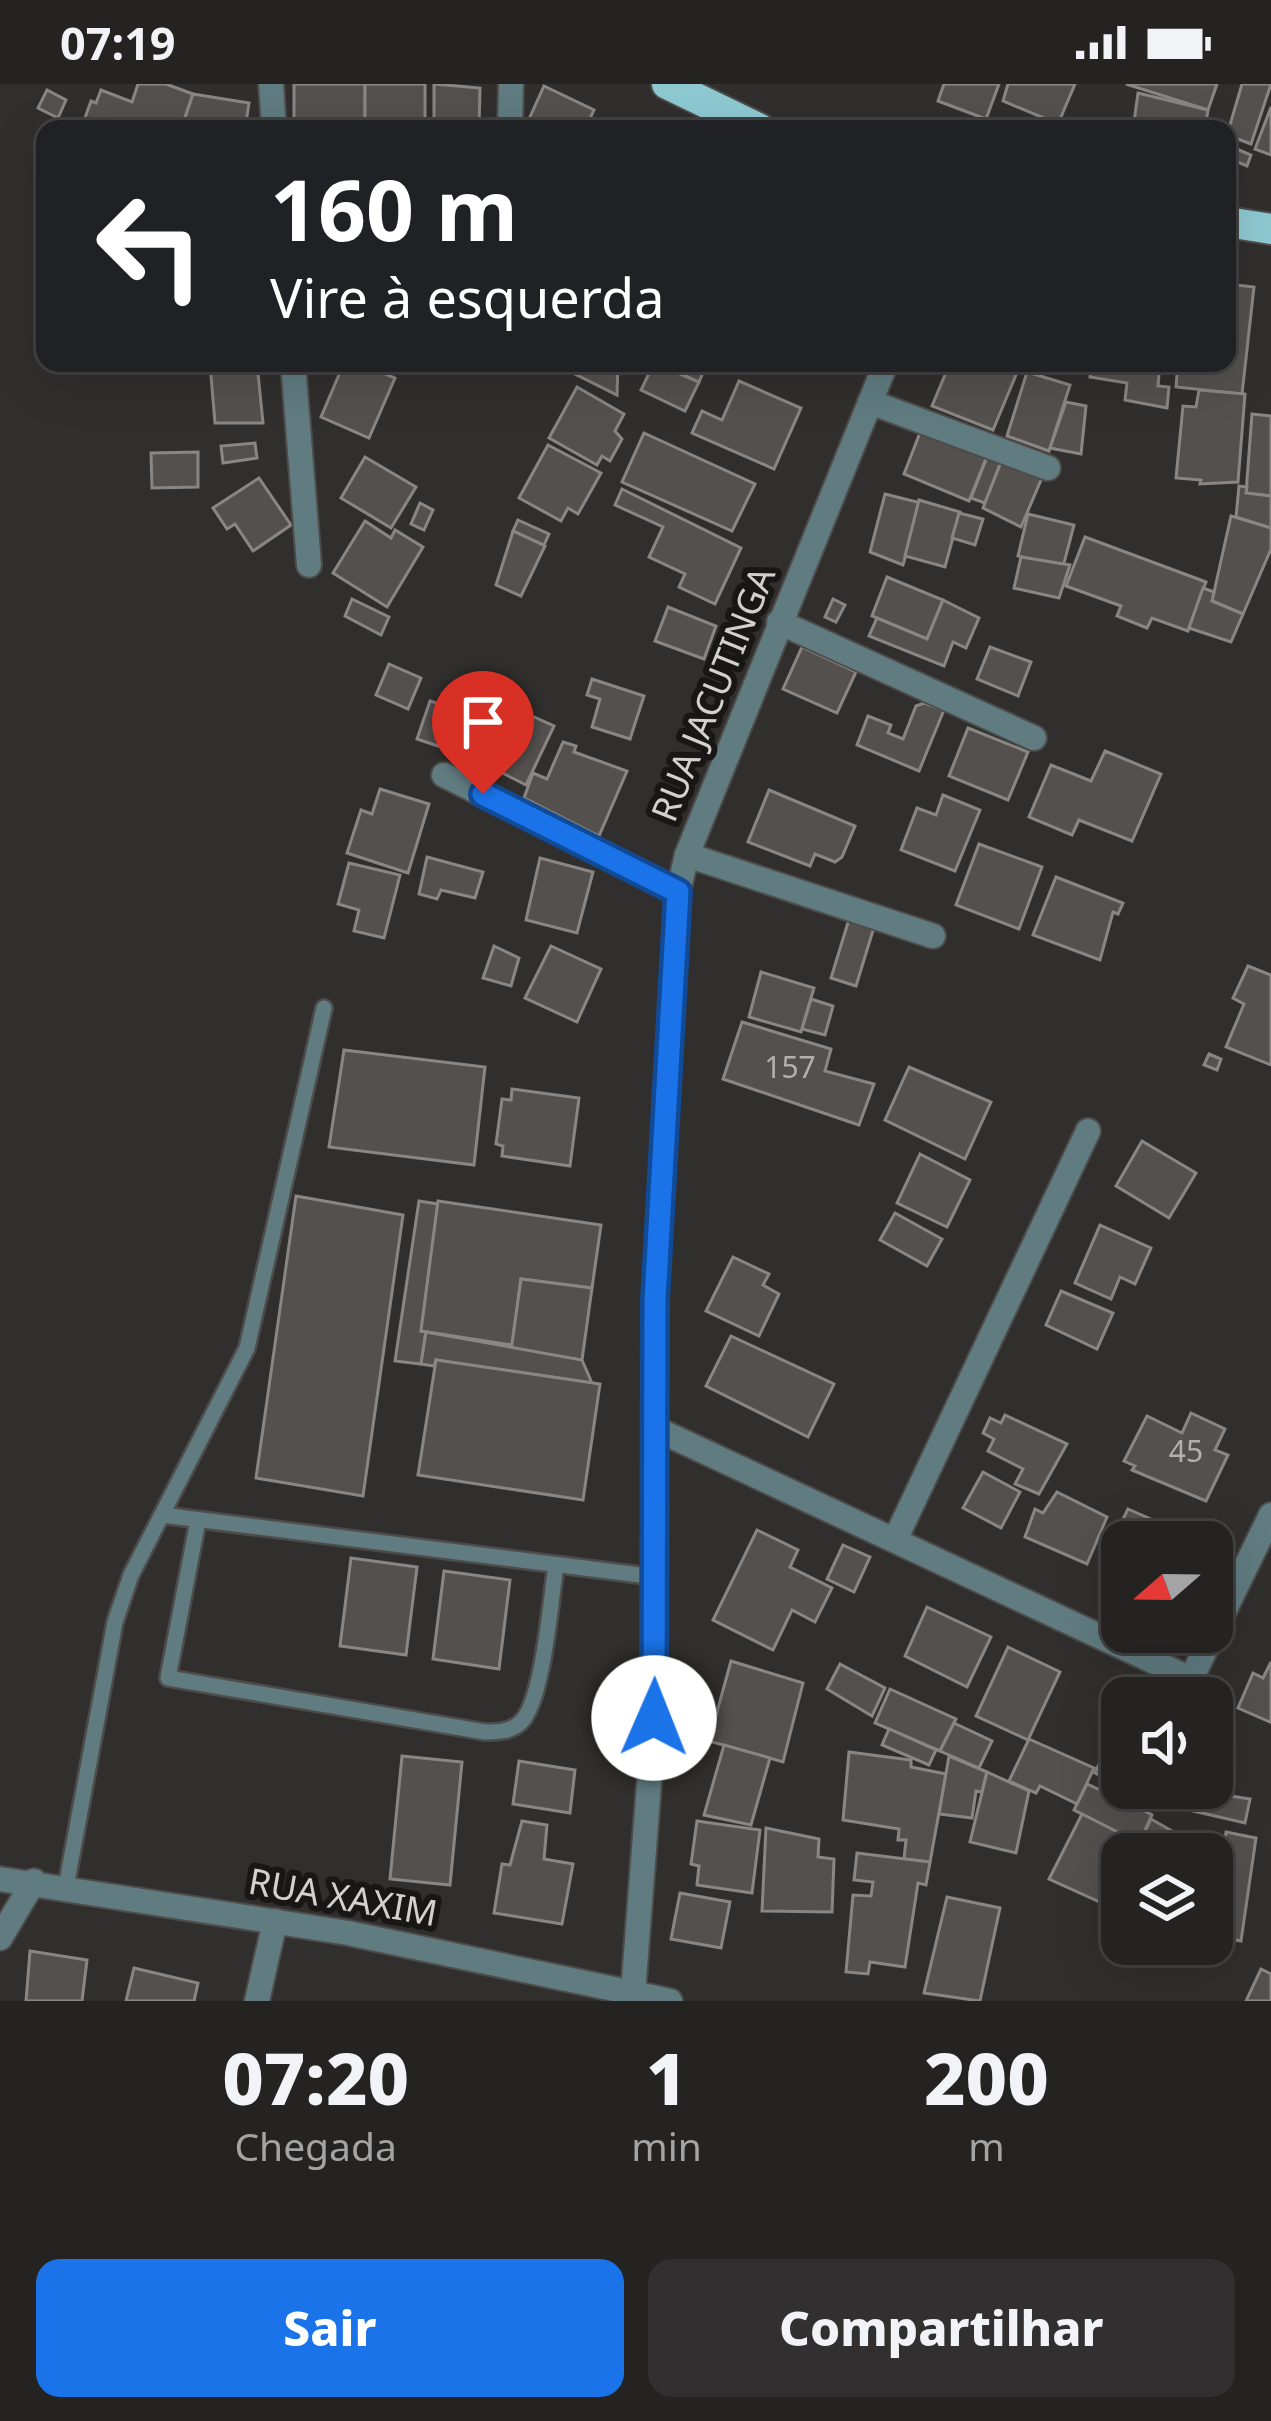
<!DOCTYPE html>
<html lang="pt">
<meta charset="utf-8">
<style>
:root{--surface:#252322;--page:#312f2f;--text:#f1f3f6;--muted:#a3a4a5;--line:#424040;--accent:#1a73e8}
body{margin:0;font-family:"Noto Sans",sans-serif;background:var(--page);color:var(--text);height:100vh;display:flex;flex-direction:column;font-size:45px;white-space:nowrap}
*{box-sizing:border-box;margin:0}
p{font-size:39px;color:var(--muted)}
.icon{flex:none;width:66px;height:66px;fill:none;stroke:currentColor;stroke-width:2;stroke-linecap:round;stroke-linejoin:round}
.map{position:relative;height:1917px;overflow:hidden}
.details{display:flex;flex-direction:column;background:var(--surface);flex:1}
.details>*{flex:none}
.guide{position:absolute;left:36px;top:36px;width:1200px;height:252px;border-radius:24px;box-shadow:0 12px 48px #0002,0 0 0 3px var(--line);background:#202124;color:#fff;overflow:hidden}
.needle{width:78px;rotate:250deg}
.controls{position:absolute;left:1101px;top:1437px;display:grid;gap:24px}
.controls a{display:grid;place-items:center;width:132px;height:132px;border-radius:24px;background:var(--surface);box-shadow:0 12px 48px #0002,0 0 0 3px var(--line);font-size:60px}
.pin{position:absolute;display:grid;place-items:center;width:102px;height:102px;color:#fff;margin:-123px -51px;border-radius:50% 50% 50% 0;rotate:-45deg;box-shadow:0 0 12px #0007}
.pin .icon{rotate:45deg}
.me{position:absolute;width:132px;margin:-66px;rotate:1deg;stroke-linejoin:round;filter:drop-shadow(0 0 9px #0008)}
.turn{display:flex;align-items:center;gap:42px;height:252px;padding:0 36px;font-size:54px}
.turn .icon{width:156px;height:156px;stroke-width:2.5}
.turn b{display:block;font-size:84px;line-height:102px}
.eta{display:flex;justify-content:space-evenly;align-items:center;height:204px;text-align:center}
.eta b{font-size:72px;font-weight:800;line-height:84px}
.button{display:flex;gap:24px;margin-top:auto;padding:24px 36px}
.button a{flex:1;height:138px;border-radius:24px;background:var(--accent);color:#fff;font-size:48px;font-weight:800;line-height:138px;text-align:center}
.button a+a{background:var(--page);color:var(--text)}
.status{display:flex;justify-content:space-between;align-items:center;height:84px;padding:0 60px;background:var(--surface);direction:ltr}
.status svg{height:33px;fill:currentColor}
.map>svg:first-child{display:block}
.building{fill:#53504e;stroke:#898684;stroke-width:3}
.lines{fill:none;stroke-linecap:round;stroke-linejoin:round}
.service-casing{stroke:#4e4c4a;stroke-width:20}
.minor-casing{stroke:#4e4c4a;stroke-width:28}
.tertiary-casing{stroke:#4e4c4a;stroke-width:28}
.primary-casing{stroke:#4e4c4a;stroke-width:34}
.service{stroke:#607c81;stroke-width:15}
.minor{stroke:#607c81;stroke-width:24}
.tertiary{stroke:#607c81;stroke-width:24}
.primary{stroke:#8ec9d2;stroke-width:30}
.route-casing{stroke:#114b97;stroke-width:30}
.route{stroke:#1a73e8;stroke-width:21}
.labels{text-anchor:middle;stroke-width:12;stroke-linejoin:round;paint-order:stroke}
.number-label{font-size:30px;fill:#b2b1af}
.street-label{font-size:36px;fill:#d2d1cf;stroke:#181716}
</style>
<div class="status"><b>07:19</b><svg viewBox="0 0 49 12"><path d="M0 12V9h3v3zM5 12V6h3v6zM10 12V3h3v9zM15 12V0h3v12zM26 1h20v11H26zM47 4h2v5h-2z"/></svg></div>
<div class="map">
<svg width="1271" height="1917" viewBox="0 0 1271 1917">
<rect width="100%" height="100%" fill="#312f2d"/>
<!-- building -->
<g class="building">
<path d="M138 0H166L193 10 184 37 188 45H81L91 17 96 19 101 6 132 18Z"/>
<path d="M294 0H365V45L294 37Z"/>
<rect x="365" y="0" width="60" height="45"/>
<path d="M434 0 480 4 479 45H434Z"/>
<path d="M944 0H999L986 35 938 17Z"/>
<path d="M1008 0H1075L1058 40 1003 17Z"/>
<path d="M1126 0H1217L1208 26Z"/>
<path d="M1242 0H1271L1251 60 1227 51Z"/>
<path d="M544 2 594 26 585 45 525 44Z"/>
<path d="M47 6 66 16 58 34 38 24Z"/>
<path d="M1138 9 1208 26 1205 45H1133Z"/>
<path d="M193 10 249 19 245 45H188L184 37Z"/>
<path d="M1271 23V71L1255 65Z"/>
<path d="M1232 63 1251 71 1247 82 1228 74Z"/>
<path d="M1227 200 1254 203 1242 310 1176 303 1178 279H1227Z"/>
<path d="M257 279 263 339H215L210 280Z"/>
<path d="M344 279H360L395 294 369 354 321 333Z"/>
<path d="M565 279H618L617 311 565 285Z"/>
<path d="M654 279 699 298 685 327 641 306Z"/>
<path d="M659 279H707L699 298Z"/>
<path d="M950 279H1021L993 346 932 322Z"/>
<path d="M1092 279H1160L1158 302 1169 303 1167 324 1125 316 1127 299 1090 293Z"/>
<path d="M1027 288 1070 301 1049 367 1007 352Z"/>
<path d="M739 297 801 324 774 385 692 349 702 327 722 336Z"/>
<path d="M577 303 624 330 615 347 622 355 610 377 602 372 597 381 549 354Z"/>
<path d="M1199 306 1245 310 1238 398 1200 400 1201 396 1176 394 1183 322 1196 323Z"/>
<path d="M1066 318 1086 322 1081 370 1050 364Z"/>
<path d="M1252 330 1271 332V412L1246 409Z"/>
<path d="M923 341 989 367 969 417 904 390Z"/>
<path d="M644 349 755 400 732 447 622 398Z"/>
<path d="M255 359 257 374 223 379 221 362Z"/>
<path d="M548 361 601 389 578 430 568 424 561 437 519 414Z"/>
<path d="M198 368V403L152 404 151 369Z"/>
<path d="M365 373 416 403 391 444 341 414Z"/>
<path d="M987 373 1001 378 985 419 971 414Z"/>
<path d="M1003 373 1044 389 1021 443 983 424Z"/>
<path d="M259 394 291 441 253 467 235 440 227 445 213 424Z"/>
<path d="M1239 402 1247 403 1246 409 1271 412V444L1236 433Z"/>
<path d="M622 405 741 464 715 520 679 503 685 490 649 473 663 443 615 421Z"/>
<path d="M885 410 921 419 903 481 870 468Z"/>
<path d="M919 416 960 428 945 483 905 472Z"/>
<path d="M420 419 433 426 424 446 411 440Z"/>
<path d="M959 429 983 435 975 461 952 454Z"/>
<path d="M1028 430 1074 441 1063 483 1018 472Z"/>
<path d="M1231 432 1271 444V465L1243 530 1212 517Z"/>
<path d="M518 436 549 450 544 461 513 447Z"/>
<path d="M365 437 391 454 395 446 423 463 387 523 333 489Z"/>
<path d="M513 447 545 462 521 512 496 501Z"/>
<path d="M1085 453 1206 498 1188 547 1152 534 1147 544 1117 532 1121 522 1066 502Z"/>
<path d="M1021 473 1070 481 1059 514 1014 504Z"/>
<path d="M887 493 943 516 927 555 872 532Z"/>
<path d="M1203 504 1214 508 1212 517 1243 530 1231 558 1189 544Z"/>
<path d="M352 515 389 533 381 551 345 532Z"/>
<path d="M833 515 845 521 836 538 825 533Z"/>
<path d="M943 516 979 534 966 564 953 558 944 582 869 552 877 534 927 555Z"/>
<path d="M668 523 716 542 704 575 655 557Z"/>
<path d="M802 563 856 588 837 629 783 605Z"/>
<path d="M990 563 1031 578 1018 612 977 595Z"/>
<path d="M389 580 421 594 408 625 376 611Z"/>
<path d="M592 595 644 612 630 655 592 643 600 615 587 611Z"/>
<path d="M468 603 554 642 526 701 475 675 482 660 462 652 474 625 460 619Z"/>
<path d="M430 617 456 625 444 664 417 655Z"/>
<path d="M924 619 944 626 919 687 857 661 868 632 891 641 888 649 903 655 916 622Z"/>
<path d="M968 644 1028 668 1008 716 949 692Z"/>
<path d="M563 658 576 662 574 668 627 687 599 752 524 714 533 689 547 695Z"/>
<path d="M1105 667 1161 690 1132 757 1079 736 1072 751 1029 733 1051 681 1091 697Z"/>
<path d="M380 705 429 720 408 789 347 769 361 726 372 730Z"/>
<path d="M769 706 855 742 842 773 835 778 815 770 810 782 748 758Z"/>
<path d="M943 711 980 726 955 787 901 766 917 724 936 731Z"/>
<path d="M979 760 1042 783 1019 845 956 821Z"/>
<path d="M427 773 483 788 475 814 441 806 437 815 419 810Z"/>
<path d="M540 774 593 788 577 849 526 836Z"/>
<path d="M349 779 400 791 384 854 354 847 359 826 338 820Z"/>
<path d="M1056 793 1123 819 1118 830 1113 828 1100 876 1033 851Z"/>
<path d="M850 832 875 840 856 902 831 894Z"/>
<path d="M494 862 519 874 511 902 483 894Z"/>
<path d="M551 862 601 885 577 938 525 914Z"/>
<path d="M1248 882 1271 891V981L1226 963 1244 920 1233 914Z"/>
<path d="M761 888 814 904 801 948 749 933Z"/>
<path d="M811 915 833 922 825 951 802 945Z"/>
<path d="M742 938 831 965 825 987 874 1000 859 1041 723 995Z"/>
<path d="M344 966 485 983 474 1081 329 1063Z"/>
<path d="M1209 970 1221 975 1217 986 1204 981Z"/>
<path d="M909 983 991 1018 965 1075 885 1036Z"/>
<path d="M512 1005 579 1014 570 1082 502 1072 503 1062 496 1060 502 1015 511 1016Z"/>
<path d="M1142 1057 1196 1089 1169 1134 1116 1102Z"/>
<path d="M920 1070 970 1096 947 1143 897 1119Z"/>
<path d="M296 1112 403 1131 363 1412 256 1394Z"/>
<path d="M419 1117 438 1120 421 1247 426 1248 421 1280 395 1277Z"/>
<path d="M438 1117 601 1141 592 1204 521 1195 512 1261 421 1247Z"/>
<path d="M895 1129 942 1155 927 1182 880 1156Z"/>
<path d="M1100 1141 1151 1164 1135 1200 1120 1193 1111 1215 1075 1199Z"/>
<path d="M733 1173 769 1190 763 1201 779 1210 759 1252 706 1227Z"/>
<path d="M521 1195 592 1204 582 1276 511 1267Z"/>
<path d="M1061 1207 1113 1229 1097 1265 1046 1241Z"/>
<path d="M426 1248 582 1276 592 1299 436 1276 434 1282 421 1280Z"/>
<path d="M731 1252 834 1300 808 1353 706 1302Z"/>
<path d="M436 1276 600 1300 583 1416 418 1391Z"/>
<path d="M1191 1329 1225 1345 1215 1366 1228 1371 1206 1417 1132 1386 1135 1382 1124 1377 1147 1332 1182 1349Z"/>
<path d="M1005 1331 1067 1360 1039 1410 1015 1400 1023 1385 988 1367 994 1355 983 1349 990 1334 1001 1339Z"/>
<path d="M983 1388 1020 1408 1001 1444 963 1424Z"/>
<path d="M1057 1408 1107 1433 1087 1480 1025 1453 1035 1425 1043 1429Z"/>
<path d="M1128 1425 1162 1440 1154 1458H1122V1485L1103 1476Z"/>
<path d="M757 1446 798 1466 790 1483 832 1504 815 1538 792 1526 773 1566 713 1536Z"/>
<path d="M843 1461 870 1473 854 1508 827 1495Z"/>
<path d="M351 1474 417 1483 406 1571 340 1562Z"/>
<path d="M444 1487 510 1496 499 1585 433 1575Z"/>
<path d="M927 1523 991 1553 967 1603 905 1572Z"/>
<path d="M1008 1563 1060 1588 1028 1656 976 1632Z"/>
<path d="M731 1577 803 1599 783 1678 709 1657Z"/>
<path d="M1271 1578V1635L1270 1638 1238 1624 1253 1589 1263 1594Z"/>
<path d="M840 1580 885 1604 872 1632 827 1605Z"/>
<path d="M890 1605 956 1635 940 1667 875 1639Z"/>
<path d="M1122 1631V1704H1153L1143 1726 1152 1731 1139 1759 1074 1726 1087 1700 1111 1711 1117 1699 1095 1689Z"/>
<path d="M954 1639 992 1657 979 1684 940 1667Z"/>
<path d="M889 1645 936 1666 929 1681 882 1661Z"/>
<path d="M1029 1655 1094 1684 1077 1720 1040 1702 1036 1709 1009 1697Z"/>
<path d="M724 1661 770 1674 751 1741 704 1731Z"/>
<path d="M849 1668 911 1676V1683L946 1690 930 1778 904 1775 906 1756H898L899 1745 843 1736Z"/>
<path d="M402 1672 462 1678 450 1801 390 1795Z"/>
<path d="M949 1672 987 1688 982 1708 976 1707 972 1734 939 1730Z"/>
<path d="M519 1677 575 1686 570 1729 513 1720Z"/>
<path d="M987 1688 1029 1707 1016 1769 970 1758Z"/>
<path d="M1180 1704 1250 1715 1245 1739 1176 1723Z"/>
<path d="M1082 1730 1133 1756 1102 1819 1049 1795Z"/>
<path d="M1151 1735 1186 1755 1188 1751 1210 1760 1205 1770H1134Z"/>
<path d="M522 1737 547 1741 544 1775 573 1780 562 1840 494 1829 502 1780 510 1781Z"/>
<path d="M697 1737 760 1746 752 1809 697 1801 699 1782 691 1780Z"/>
<path d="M766 1744 819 1755 818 1773 834 1775 832 1828 762 1827Z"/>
<path d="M1226 1748 1256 1754 1241 1857 1212 1852V1770H1208L1223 1768Z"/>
<path d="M857 1769 930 1778 926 1801 918 1799 905 1883 870 1878 868 1890 846 1888 853 1811 871 1812 873 1798 854 1796Z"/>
<path d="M680 1809 730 1818 721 1864 671 1855Z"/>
<path d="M947 1813 1000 1824 980 1917 924 1909Z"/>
<path d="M30 1867 87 1876 82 1917H26Z"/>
<path d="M134 1884 198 1899 194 1917H126Z"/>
<path d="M1261 1885 1271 1890V1917H1246Z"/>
</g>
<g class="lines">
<!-- service casing -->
<g class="service-casing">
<g id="service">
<path d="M162 1431 656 1493"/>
<path d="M198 1436 168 1594 485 1648C497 1648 511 1648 521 1638 543 1617 551 1514 556 1481"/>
<path d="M66 1803 115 1538 131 1491 247 1264 324 924"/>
</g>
</g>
<!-- minor casing -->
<g class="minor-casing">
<g id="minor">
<path d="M271 0 274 45"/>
<path d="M510 45 511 0"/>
<path d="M293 279 309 481"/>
<path d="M870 318 1048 384"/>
<path d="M779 538 1034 654"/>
<path d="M444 691 678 808"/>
<path d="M687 771 933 852"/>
<path d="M654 1344 1191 1595 1271 1431"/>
<path d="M895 1456 1088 1047"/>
<path d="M0 1795 348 1849 633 1909 631 1917"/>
<path d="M0 1854 34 1797"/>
<path d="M257 1917 275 1837"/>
</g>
</g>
<!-- tertiary casing -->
<g class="tertiary-casing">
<path id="tertiary" d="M670 1917 633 1909 654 1635 655 1216 678 808 687 771 886 279"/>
</g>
<!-- primary casing -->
<g class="primary-casing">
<g id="primary">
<path d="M667 0 760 45"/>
<path d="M1227 138 1271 145"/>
</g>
</g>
<!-- service -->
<use href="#service" class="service"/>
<!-- minor -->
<use href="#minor" class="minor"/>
<!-- tertiary -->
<use href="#tertiary" class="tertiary"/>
<!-- primary -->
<use href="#primary" class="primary"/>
</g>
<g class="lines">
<!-- route casing -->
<g class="route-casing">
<path id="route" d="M483 710 678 808 655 1216 654 1634"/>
</g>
<!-- route -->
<use href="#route" class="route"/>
</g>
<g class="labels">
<!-- number labels -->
<g class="number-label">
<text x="790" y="994">157</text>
<text x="1186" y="1378">45</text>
</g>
<!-- street labels -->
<g class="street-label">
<text transform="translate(713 610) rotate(-68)" y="13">RUA JACUTINGA</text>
<text transform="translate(343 1813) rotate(10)" y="13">RUA XAXIM</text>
</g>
</g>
</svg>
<div class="controls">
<a><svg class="needle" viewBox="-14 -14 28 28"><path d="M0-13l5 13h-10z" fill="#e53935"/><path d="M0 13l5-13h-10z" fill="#a3a4a5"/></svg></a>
<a><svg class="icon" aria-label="sound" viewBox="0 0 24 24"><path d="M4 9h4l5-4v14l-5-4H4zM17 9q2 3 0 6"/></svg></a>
<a><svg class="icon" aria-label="layers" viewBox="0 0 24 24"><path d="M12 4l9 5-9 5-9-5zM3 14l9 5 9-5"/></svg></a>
</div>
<div class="pin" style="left:483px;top:710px;background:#d93025"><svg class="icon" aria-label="arrive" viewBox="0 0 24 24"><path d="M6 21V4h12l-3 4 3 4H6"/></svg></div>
<svg class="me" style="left:654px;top:1634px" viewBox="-20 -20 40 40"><circle r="19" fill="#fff"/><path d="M0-13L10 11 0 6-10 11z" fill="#1a73e8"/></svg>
<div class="guide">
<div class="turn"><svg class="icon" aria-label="left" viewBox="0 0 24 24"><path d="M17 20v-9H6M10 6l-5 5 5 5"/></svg><div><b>160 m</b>Vire à esquerda</div></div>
</div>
</div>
<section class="details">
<div class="eta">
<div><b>07:20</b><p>Chegada</p></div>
<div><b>1</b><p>min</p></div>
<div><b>200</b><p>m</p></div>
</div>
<div class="button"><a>Sair</a><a>Compartilhar</a></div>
</section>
